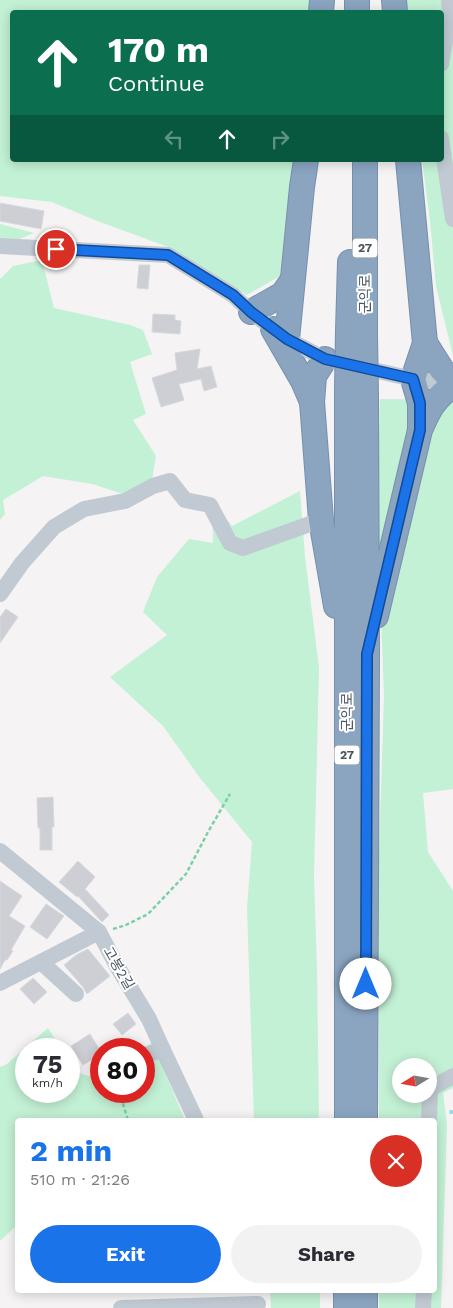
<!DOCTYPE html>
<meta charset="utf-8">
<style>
:root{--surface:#fff;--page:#f2f2f3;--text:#2b2b33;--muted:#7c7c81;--accent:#1a73e8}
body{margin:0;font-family:"Work Sans","Noto Sans KR",sans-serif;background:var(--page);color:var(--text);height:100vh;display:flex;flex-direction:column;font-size:19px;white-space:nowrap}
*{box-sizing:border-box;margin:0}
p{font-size:16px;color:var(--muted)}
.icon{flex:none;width:28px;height:28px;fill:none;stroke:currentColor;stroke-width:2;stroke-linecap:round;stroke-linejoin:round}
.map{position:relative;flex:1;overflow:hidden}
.details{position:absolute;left:15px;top:1118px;width:422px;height:175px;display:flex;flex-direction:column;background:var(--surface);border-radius:5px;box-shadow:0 2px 12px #0003}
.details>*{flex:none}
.guide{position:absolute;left:10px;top:10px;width:434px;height:152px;border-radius:5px;box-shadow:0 2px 12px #0003;background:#0b6e4f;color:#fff;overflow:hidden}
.needle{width:32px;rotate:259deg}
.controls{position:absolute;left:392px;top:1058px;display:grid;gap:10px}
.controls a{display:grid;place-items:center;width:45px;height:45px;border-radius:50%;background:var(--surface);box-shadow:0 2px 12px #0003;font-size:25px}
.speed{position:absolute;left:15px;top:1038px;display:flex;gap:10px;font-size:25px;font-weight:700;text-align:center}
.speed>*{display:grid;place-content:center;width:65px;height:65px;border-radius:50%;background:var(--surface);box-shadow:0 2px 12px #0003;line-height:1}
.speed small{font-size:12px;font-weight:400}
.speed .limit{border:8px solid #d22;background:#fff;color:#111}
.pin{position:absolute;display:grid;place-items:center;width:42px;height:42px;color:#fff;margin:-21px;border:2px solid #fff;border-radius:50%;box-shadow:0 1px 5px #0007}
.me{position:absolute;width:55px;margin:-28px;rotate:0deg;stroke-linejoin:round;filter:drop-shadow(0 0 4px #0008)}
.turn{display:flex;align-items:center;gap:18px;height:105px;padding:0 15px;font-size:22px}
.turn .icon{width:65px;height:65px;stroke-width:2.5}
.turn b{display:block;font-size:35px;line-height:42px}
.lanes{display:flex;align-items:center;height:48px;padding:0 15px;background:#0003;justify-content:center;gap:25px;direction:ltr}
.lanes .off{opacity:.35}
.round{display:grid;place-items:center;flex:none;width:52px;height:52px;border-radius:26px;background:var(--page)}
.summary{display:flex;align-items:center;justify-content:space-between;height:85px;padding:0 15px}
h1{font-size:30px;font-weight:700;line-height:38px;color:var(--accent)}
.cta{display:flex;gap:10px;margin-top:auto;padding:10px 15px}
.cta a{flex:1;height:58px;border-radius:30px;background:var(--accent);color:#fff;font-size:20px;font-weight:700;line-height:58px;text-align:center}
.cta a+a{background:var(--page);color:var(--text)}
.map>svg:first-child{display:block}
.green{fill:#c3f1d5;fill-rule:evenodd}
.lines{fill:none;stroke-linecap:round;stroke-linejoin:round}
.stream{stroke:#90daee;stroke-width:4}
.building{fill:#cdcfd5;stroke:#d7d9de}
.highway-casing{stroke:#7690ad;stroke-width:26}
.path{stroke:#7ad0a6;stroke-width:2.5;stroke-dasharray:4 2.5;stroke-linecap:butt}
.minor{stroke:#c1cad2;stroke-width:16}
.highway{stroke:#8ba5c1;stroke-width:24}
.highway-bridge-casing{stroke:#7690ad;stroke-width:26;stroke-linecap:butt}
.highway-bridge{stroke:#8ba5c1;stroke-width:24}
.route-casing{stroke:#114b97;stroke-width:12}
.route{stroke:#1a73e8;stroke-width:9}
.labels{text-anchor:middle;stroke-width:4;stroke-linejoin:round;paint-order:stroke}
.shield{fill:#fff;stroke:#808990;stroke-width:1}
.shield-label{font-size:12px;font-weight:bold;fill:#4a5661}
.street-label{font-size:14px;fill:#4a5661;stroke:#fff}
</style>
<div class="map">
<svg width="453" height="1308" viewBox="0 0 453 1308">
<rect width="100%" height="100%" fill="#f5f3f3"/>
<!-- green -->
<g class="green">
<path d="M0 0H311L309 12H12V160H294L284 259 280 276 247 295 171 248 92 219 52 202 0 196Z"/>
<path d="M399 0H453V356L436 286 430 221 422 160H441V12H400Z"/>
<path d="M0 224 34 233 0 247Z"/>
<path d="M42 260 54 308 130 325 143 330 152 354 130 362 146 414 133 420 156 456 152 480 126 495 92 484 43 476 3 500 5 514 0 520V279L13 266Z"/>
<path d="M380 399 453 400V789L423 793 428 852 453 891V1088L443 1093 447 1124 441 1308H379V1290H435V1120H379V852L384 696 377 507ZM401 1066H429V1094H401Z"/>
<path d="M300 491 305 557 319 667 314 876 317 970 319 1120H254L247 909 252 842 200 778 163 726 110 677 167 635 143 612 157 577 189 539 213 543 212 500 232 526Z"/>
<path d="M48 1028 61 1049H26V1091H69V1061L76 1072 101 1080V1091H144V1049L152 1042 185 1120H18L17 1225 0 1241V1067L7 1064Z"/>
<path d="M270 1290H320V1308H271Z"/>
</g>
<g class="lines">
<!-- stream -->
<path class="stream" d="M451 1112H453"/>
</g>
<!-- building -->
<g class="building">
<path d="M0 203 44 211 41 229 0 221Z"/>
<path d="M139 265H150L148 289 137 288Z"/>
<path d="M153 314 175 315V320L181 321 180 334 152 332Z"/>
<path d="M200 349 197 369 211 366 217 387 204 391 201 379 179 384 184 400 161 407 152 378 177 370 175 353Z"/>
<path d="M6 609 18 617 0 643V617Z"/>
<path d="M53 797 54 827H52V850H40V828H38L37 798Z"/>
<path d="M78 861 95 877 85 889 109 915 102 922 78 896 77 897 59 882Z"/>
<path d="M0 881 22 896 9 916 25 926 11 950 13 951 7 960H5L0 969Z"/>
<path d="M46 904 64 916 47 939 30 927Z"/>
<path d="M88 949 110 976 87 994 83 987 64 965 76 955Z"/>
<path d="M33 978 47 992 34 1004 20 989Z"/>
<path d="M128 1013 136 1024 122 1035 113 1024Z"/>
<path d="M90 1034 101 1052V1054L83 1065 71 1046Z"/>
</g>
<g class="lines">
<!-- highway casing -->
<g class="highway-casing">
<g id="highway">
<path d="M394 0 395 12"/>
<path d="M321 12 322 0"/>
<path d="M357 12V0"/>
<path d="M365 160V336"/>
<path d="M408 160 425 343 413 379 420 403V427"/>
<path d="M251 312 283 294 292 281"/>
<path d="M273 329 303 381 312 402 321 520 336 606"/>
<path d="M348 331 350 262"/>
<path d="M287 339 302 187 306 160"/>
<path d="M425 343 442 370 453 382"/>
<path d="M312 402 314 376 325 359"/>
<path d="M376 616 420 430C429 409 434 399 453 385"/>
<path d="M347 1120V390"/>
<path d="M365 1120 367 655 366 397"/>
<path d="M346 1308V1290"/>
<path d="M365 1308V1290"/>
</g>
</g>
<!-- path -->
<g class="path">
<path d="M113 929 126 925 148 914 186 874 208 832 230 794"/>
<path d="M119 1091 128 1120"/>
</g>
<!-- minor -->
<g class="minor">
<path d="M441 64 450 14 449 0"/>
<path d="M441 138 453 219"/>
<path d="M0 246 168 255 233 295 251 312 287 339 325 359 413 379 453 384"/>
<path d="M0 594 22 563 54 527 84 509 125 501 153 486 170 481 185 500 210 505 230 543 243 548 321 520"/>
<path d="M0 851 99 932 117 966 149 1019 163 1050 196 1120"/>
<path d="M41 962 76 994"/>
<path d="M0 983 99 932"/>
<path d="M144 1055 163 1050"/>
<path d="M429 1120 430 1089 453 1076"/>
<path d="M121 1308 258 1304"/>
<path d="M423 1308 424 1290"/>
</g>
<!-- highway -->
<use href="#highway" class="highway"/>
<!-- highway-bridge casing -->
<g class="highway-bridge-casing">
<g id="highway-bridge">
<path d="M365 336 366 397"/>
<path d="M347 390 348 331"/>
</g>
</g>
<!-- highway-bridge -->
<use href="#highway-bridge" class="highway-bridge"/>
</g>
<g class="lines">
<!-- route casing -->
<g class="route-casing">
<path id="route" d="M56 249 168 255 233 295 251 312 287 339 325 359 413 379 420 403V430L367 654 366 984"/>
</g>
<!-- route -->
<use href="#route" class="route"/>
</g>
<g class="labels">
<!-- shield labels -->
<g class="shield">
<rect x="352.5" y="238.5" width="25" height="19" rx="4"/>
<rect x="334.5" y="745.5" width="25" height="19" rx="4"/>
</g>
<g class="shield-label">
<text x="365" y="252">27</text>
<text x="347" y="759">27</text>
</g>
<!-- street labels -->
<g class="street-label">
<text transform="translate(365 294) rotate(-90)" y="5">군익로</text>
<text transform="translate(347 712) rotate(-90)" y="5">군익로</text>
<text transform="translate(119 968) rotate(60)" y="5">고봉2길</text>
</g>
</g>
</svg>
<div class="controls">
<a><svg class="needle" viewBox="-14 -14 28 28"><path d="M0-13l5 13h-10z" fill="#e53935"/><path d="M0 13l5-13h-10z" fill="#7c7c81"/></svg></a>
</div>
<div class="speed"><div>75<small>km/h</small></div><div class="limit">80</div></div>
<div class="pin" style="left:56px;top:249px;background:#d93025"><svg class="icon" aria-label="arrive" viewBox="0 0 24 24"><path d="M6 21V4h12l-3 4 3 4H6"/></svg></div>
<svg class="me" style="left:366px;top:984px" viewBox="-20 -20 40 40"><circle r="19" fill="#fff"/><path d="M0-13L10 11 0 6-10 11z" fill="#1a73e8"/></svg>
<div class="guide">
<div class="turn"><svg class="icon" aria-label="ahead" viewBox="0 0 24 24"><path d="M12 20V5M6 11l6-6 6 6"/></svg><div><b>170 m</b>Continue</div></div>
<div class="lanes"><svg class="icon off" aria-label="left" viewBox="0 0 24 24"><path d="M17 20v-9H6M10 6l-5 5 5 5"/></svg><svg class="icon" aria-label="ahead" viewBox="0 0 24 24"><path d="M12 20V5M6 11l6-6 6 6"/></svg><svg class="icon off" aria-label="right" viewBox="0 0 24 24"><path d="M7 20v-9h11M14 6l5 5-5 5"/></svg></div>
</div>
<section class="details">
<div class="summary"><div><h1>2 min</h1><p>510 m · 21:26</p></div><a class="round" style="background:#d93025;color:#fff"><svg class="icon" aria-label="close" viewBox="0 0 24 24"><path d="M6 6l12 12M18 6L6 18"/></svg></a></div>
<div class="cta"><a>Exit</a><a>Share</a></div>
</section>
</div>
